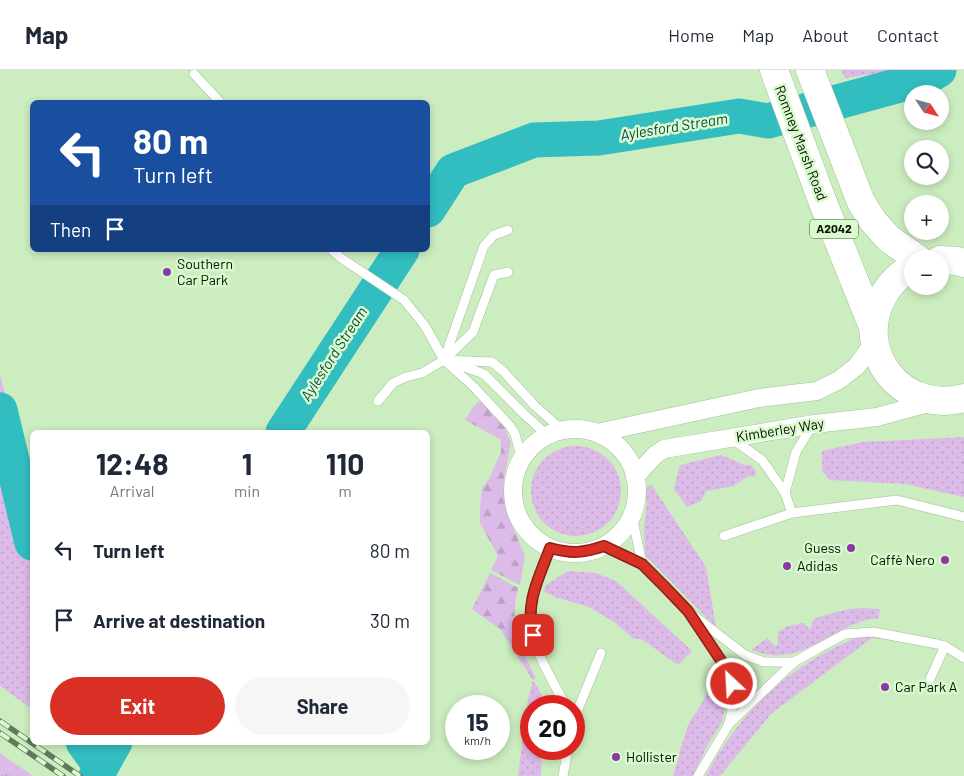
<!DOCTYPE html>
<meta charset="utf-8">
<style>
:root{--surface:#fff;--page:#f6f6f7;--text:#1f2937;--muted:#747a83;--line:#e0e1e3;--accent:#d93025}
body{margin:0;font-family:Barlow,sans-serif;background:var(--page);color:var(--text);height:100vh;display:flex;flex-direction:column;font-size:19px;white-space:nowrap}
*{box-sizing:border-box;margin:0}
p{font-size:16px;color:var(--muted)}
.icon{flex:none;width:28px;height:28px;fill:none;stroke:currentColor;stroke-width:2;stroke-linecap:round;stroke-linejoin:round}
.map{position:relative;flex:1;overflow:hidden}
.details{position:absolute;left:30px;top:360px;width:400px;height:315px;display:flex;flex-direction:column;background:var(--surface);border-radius:8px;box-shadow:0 2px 8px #0003}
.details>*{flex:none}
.top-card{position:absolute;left:30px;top:30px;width:400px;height:152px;border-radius:8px;box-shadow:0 2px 8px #0003;background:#1a4fa0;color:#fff;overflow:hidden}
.needle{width:32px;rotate:126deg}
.tools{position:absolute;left:904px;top:15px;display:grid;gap:10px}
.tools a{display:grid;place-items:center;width:45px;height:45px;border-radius:50%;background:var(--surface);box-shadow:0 2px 8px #0003;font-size:25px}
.speed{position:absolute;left:445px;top:625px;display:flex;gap:10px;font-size:25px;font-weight:700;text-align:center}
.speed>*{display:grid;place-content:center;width:65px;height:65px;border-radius:50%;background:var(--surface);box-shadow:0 2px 8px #0003;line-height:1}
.speed small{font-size:12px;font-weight:400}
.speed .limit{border:8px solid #d22;background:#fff;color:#111}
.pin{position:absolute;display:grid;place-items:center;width:42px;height:42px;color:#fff;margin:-21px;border-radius:10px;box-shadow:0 2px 8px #0006}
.me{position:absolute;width:55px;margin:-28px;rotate:335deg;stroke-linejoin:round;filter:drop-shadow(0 0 4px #0008)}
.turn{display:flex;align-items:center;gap:18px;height:105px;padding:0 20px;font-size:22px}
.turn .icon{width:65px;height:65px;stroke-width:2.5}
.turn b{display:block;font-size:35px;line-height:42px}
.then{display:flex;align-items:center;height:48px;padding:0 20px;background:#0003;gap:10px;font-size:19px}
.eta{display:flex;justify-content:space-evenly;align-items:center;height:85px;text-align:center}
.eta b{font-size:30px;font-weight:700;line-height:35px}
.button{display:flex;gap:10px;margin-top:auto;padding:10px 20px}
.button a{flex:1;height:58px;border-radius:30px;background:var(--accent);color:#fff;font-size:20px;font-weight:700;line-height:58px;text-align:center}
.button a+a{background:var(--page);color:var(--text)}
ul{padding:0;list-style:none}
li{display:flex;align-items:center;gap:15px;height:70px;padding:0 20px}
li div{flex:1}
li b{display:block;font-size:19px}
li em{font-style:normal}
header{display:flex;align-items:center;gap:30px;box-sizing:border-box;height:70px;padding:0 25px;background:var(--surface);border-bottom:1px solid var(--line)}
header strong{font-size:24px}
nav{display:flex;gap:28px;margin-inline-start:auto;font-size:18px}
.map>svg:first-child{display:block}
.grass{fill:url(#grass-dots)}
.forest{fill:url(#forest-firs)}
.park{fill:url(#park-tufts)}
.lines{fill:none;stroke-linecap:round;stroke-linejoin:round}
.river{stroke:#32bdc1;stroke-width:35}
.lane-casing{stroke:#a2c297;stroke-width:10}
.street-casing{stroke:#a2c297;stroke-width:19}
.primary-casing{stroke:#a2c297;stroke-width:29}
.lane{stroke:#fff;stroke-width:9}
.street{stroke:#fff;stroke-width:18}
.primary{stroke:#fff;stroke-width:28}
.rail-casing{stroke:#63785c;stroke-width:5.5}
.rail{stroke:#d9facd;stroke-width:4;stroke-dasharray:11;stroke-linecap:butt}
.route-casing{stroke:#8d1f18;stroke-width:12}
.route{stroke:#d93025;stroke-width:9}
.poi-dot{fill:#8a36a4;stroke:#d9facd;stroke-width:2}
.labels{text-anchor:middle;stroke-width:5;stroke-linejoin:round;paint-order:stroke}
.shield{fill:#d9facd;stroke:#45553f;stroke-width:1}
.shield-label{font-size:12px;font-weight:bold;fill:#050e02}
.street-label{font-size:14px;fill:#050e02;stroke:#d9facd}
.poi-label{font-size:14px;fill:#050e02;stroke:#d9facd;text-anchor:start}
.water-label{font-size:15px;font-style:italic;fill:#0b4749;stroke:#d9facd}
</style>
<header>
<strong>Map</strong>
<nav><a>Home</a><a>Map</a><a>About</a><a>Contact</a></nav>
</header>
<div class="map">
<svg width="964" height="706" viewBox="0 0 964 706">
<defs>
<pattern id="grass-dots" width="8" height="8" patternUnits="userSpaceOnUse" patternTransform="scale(1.25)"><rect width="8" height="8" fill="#ddbbe8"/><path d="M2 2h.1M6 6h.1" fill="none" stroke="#bca0c5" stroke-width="1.8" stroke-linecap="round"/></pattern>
<pattern id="forest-firs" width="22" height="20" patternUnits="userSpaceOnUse" patternTransform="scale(1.25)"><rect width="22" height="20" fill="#ddbbe8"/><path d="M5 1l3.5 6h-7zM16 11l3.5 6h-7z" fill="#bca0c5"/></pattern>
<pattern id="park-tufts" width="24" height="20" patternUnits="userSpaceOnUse" patternTransform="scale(1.25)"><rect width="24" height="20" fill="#ddbbe8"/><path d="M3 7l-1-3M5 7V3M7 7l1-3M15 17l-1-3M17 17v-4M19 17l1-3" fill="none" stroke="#bca0c5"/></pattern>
</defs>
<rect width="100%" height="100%" fill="#ccedc0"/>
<!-- grass -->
<g class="grass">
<path d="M841 0H904L845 8Z"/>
<path d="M0 305 32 426V639L0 616Z"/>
<path d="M964 367V427L905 414 830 410 822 401V381L863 372Z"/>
<circle cx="576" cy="421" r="45"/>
<path d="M721 385 745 395H751L756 402 755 407 748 406 734 416 706 421 701 431 687 437 674 419 680 395Z"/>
<path d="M651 414 706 497 716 557 645 485 644 458 647 433 645 420Z"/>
<path d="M568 501 596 503 616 511 692 581 678 595 641 569H634L614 552 589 537 555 527 543 521 546 515Z"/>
<path d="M862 538 880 539 878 549C869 548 861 552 852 555 817 571 791 596 751 580L767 568 775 576 778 575V562L788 556 804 553 810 560 814 549C829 543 846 539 862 538Z"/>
<path d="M866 564 899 571 872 568 772 643 720 706H706C740 640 796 589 866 564Z"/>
<path d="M533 610 545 630 550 628 553 636H531V679H544L542 682 541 706H518L528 630Z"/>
<path d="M725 612 726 627 723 650 706 678 693 706H673C678 689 682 672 688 656 694 643 703 634 708 621Z"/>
</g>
<!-- forest -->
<g class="forest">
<path d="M480 331 504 356 511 373 504 408V426L507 443 525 486 520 515 491 500 498 486 480 453V436L482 418 489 409 501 382V370L465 350 473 337Z"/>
<path d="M490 503 518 518C509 560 518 572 536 608L533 610 500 559 472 539Z"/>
</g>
<!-- park -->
<path class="park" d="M0 683 33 706H0Z"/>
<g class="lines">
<!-- river -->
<g class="river">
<path d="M428 140 453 101 534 70 599 68 739 46 768 51 925 8 939 0"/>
<path d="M0 340 32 473"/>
<path d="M283 362 402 180"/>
<path d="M83 672 101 697"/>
<path d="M96 706 115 672"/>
</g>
<!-- lane casing -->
<g class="lane-casing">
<g id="lane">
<path d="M194 4 220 32"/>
<path d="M332 180 341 188 404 230 425 256 444 290 473 316 510 356 515 364 519 379 520 393"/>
<path d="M445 287 484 176 494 165 508 160"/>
<path d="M444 290 492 292 503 301 535 336 562 360"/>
<path d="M454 293 484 304 524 344 547 365"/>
<path d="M378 331 393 313 406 307 422 303 444 290 473 262 494 205 508 202"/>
<path d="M731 368 762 390 785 423 792 443"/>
<path d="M785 423 796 382 813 354"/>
<path d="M632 446 642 493"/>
<path d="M724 466 792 443 897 430 964 447"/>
<path d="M604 476 642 493 688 541 745 585 764 592H794"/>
<path d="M550 478C544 496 535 514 531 532 523 566 551 607 566 636"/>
<path d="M693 547 730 604 735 625 729 654"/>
<path d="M930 609 945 576"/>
<path d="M574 649 601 583"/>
<path d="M563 706 568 679"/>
<path d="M698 706 729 654 794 592 817 579 845 564 873 562 937 574 945 576 964 588"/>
</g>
</g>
<!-- street casing -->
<g class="street-casing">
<g id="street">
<circle cx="575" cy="421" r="62"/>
<path d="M597 363 759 328 817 321 839 310 857 296 874 272"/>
<path d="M635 407 655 385 664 379 814 354 877 347 935 331"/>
</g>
</g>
<!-- primary casing -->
<g class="primary-casing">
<g id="primary">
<path d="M774 0 822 130 873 257"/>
<path d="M810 0 861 132 873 151 889 169 918 189"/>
<path d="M940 190 957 191 964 193"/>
<path d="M912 197C900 204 890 213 883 226 852 282 903 345 964 328"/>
</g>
</g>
<!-- lane -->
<use href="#lane" class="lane"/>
<!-- street -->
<use href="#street" class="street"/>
<!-- primary -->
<use href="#primary" class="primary"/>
<!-- rail casing -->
<g class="rail-casing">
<g id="rail">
<path d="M0 651 80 706"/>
<path d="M0 663 63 706"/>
</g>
</g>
<!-- rail -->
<use href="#rail" class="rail"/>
</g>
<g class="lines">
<!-- route casing -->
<g class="route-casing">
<path id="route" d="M533 565C525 532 539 508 550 478 572 484 583 483 604 476L642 494 665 517 688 541 730 604 732 614"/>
</g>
<!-- route -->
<use href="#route" class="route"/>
</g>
<!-- markers -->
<g class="poi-dot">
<circle cx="167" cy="202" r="5"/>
<circle cx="851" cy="478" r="5"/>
<circle cx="945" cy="490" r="5"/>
<circle cx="787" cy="496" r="5"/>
<circle cx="885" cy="617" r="5"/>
<circle cx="616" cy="687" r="5"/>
</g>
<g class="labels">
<!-- shield labels -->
<rect class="shield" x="810" y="149.5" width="48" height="19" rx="4"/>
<g class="shield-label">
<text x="834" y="163">A2042</text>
</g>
<!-- street labels -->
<g class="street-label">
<text transform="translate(801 73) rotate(69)" y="5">Romney Marsh Road</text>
<text transform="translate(780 360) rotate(-9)" y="5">Kimberley Way</text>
</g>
<!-- poi labels -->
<g class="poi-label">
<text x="177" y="199">Southern<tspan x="177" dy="16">Car Park</tspan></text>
<text x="841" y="483" text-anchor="end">Guess</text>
<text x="935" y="495" text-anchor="end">Caffè Nero</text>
<text x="797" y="501">Adidas</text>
<text x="895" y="622">Car Park A</text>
<text x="626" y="692">Hollister</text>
</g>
<!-- water labels -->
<g class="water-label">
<text transform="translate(674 57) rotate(-9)" y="5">Aylesford Stream</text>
<text transform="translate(334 284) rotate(-57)" y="5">Aylesford Stream</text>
</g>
</g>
</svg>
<div class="tools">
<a><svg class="needle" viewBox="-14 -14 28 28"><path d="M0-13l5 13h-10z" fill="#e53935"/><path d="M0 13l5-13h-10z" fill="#747a83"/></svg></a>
<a><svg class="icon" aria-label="search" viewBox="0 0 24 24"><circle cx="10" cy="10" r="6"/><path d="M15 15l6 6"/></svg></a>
<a>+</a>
<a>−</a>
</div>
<div class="speed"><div>15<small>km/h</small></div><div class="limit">20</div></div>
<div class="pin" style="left:533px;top:565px;background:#d93025"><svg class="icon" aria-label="arrive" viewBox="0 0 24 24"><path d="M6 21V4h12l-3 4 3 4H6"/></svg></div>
<svg class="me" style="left:732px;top:614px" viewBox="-20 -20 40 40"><circle r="17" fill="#d93025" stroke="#fff" stroke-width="3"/><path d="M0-11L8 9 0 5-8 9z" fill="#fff"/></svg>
<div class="top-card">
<div class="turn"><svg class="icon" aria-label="left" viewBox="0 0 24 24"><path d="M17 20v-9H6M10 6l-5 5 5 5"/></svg><div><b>80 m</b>Turn left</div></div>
<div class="then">Then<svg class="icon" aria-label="arrive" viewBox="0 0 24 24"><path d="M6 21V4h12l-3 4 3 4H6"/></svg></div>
</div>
<section class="details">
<div class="eta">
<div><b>12:48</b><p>Arrival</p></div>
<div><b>1</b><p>min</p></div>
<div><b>110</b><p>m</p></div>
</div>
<ul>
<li><svg class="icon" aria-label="left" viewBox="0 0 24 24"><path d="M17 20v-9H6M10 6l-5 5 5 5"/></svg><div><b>Turn left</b></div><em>80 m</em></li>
<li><svg class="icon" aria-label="arrive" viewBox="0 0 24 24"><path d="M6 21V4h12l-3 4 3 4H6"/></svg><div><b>Arrive at destination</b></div><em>30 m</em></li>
</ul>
<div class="button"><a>Exit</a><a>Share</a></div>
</section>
</div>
